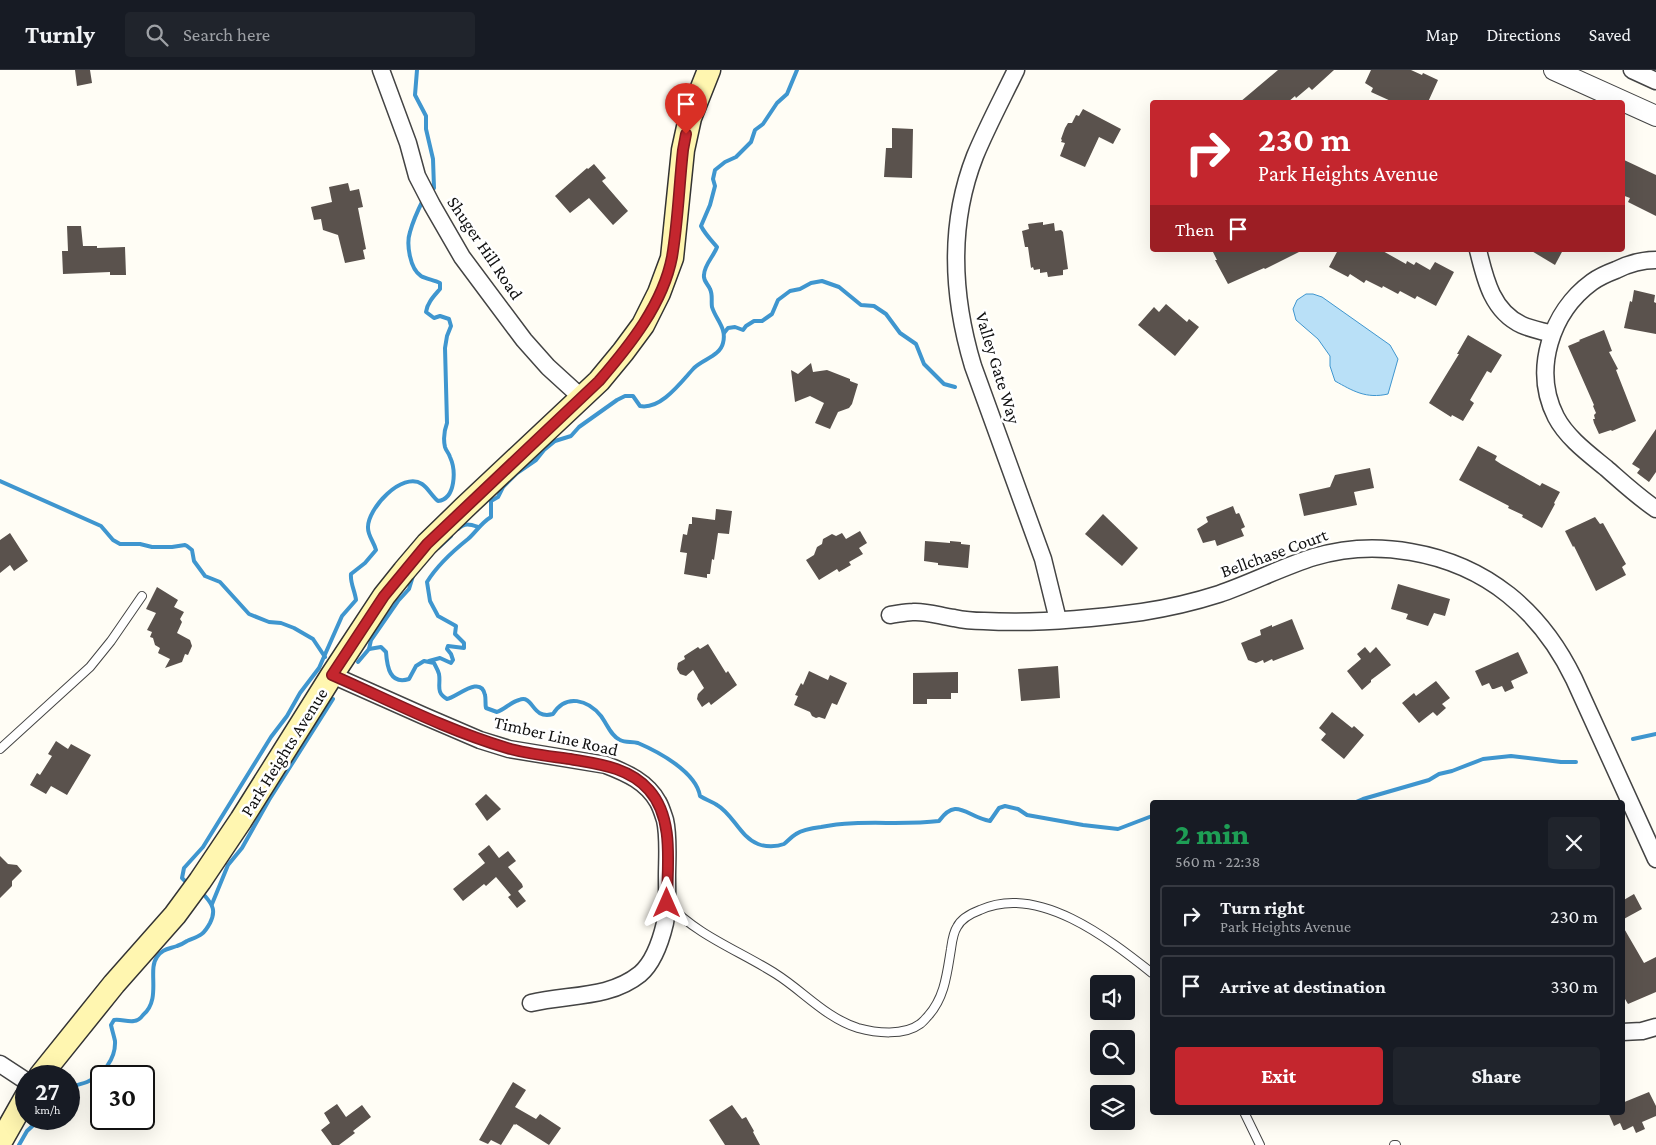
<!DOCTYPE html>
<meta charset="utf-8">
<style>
:root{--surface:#171b24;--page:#20242c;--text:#f1f3f6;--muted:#9ea1a6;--line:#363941;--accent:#c4262e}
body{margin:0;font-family:"Crimson Pro",serif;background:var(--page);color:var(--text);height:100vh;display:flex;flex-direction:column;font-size:19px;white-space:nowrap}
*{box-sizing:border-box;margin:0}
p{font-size:16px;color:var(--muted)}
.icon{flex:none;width:28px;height:28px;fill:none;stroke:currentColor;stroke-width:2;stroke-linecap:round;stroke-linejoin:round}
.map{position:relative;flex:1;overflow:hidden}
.drawer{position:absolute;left:1150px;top:730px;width:475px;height:315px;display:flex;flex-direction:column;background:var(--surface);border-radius:5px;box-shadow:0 5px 20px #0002}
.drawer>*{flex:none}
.banner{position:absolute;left:1150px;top:30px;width:475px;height:152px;border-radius:5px;box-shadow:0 5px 20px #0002;background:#c4262e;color:#fff;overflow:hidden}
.controls{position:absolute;left:1090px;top:905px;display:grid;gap:10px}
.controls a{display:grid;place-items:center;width:45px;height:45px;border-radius:5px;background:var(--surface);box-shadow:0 5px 20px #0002;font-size:25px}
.speed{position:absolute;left:15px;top:995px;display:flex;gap:10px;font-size:25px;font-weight:700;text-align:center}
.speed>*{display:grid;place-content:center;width:65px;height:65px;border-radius:50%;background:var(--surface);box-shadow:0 5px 20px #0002;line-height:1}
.speed small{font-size:12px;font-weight:400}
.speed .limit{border:2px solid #111;border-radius:8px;background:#fff;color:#111}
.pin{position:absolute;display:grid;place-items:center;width:42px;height:42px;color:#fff;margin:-51px -21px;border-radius:50% 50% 50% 0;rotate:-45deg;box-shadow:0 0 5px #0007}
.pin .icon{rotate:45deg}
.me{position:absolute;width:55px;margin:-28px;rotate:0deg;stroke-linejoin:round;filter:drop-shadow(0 0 4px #0008)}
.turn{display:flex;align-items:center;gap:18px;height:105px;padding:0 25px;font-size:22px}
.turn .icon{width:65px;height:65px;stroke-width:2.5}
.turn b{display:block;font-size:35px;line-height:42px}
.then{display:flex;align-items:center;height:48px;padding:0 25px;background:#0003;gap:10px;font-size:19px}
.round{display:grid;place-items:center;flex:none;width:52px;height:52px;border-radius:5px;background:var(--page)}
.head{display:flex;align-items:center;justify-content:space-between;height:85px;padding:0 25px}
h1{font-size:30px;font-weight:800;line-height:38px;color:#1e9e55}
.button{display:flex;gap:10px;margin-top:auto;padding:10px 25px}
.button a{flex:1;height:58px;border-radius:5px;background:var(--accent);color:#fff;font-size:20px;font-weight:800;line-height:58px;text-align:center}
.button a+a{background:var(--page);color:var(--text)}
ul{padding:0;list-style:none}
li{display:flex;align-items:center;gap:15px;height:62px;margin:0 10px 8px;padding:0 15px;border:2px solid var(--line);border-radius:5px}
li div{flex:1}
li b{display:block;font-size:19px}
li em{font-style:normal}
header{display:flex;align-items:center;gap:30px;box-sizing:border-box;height:70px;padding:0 25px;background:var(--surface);border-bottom:1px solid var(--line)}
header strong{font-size:24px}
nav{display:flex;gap:28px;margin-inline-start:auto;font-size:18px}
.search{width:350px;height:45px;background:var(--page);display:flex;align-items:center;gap:12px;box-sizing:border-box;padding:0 18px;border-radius:5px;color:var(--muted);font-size:19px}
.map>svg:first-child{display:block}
.water{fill:#b9e0f7;stroke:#3f96cf}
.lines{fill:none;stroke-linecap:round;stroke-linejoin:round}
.stream{stroke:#3f96cf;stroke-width:4}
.building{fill:#5a524d}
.service-casing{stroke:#444;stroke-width:10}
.minor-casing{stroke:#444;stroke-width:19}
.tertiary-casing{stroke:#444;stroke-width:22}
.secondary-casing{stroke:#333;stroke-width:25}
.service{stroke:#fff;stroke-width:8}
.minor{stroke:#fff;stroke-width:16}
.tertiary{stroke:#fff;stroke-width:20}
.secondary{stroke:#fff6b0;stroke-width:22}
.route-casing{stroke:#7f191e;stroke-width:12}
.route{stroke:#c4262e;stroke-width:9}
.labels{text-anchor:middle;stroke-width:5;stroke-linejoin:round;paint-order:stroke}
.street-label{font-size:18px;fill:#111;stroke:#fff}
</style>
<header>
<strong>Turnly</strong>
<div class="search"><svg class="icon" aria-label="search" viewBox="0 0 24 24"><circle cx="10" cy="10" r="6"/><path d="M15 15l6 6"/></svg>Search here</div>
<nav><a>Map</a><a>Directions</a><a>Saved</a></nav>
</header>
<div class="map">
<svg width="1656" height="1075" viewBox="0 0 1656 1075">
<rect width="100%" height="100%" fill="#fffdf5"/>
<!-- water -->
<path class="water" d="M1306 224H1313L1322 227 1390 275 1398 289 1388 324C1366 329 1353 321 1335 311L1330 296V286L1318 269 1296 250 1293 239 1297 230Z"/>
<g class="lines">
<!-- stream -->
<g class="stream">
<path d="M417 0 415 25 426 46V59L433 89 434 118 429 123"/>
<path d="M724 263 728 258 735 257 743 260 746 256 754 251H762L772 244 778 230 790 221 800 219 811 213 822 211 839 217 861 235 874 236 886 244 900 263 916 274 924 294 944 314 955 317"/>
<path d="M0 411 101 456 113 470 120 474H140L152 477H172L185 475 187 476 192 480 194 491 205 506 220 512 249 544 269 552 281 553 294 558 313 569 325 587"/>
<path d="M458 459C465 453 469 454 478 457"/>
<path d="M438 478 451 466"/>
<path d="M369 579 381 577 386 582C387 597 390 615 409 609L416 596 424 591 434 593C436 597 438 600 439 604 441 615 435 622 447 629 456 628 481 604 485 625 486 629 485 634 486 638L497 642C505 639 511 632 519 630 534 624 531 650 553 644 566 623 588 630 601 646 607 654 611 666 620 670 626 673 632 671 638 673 659 682 696 702 700 726 706 730 711 731 717 735 733 744 740 767 758 774 765 777 777 777 784 774 788 771 791 767 796 764 802 760 813 758 821 757 860 749 900 756 939 751 957 726 966 747 990 751L999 738 1005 736 1018 739 1027 745 1083 755 1118 759 1152 746"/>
<path d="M429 591 440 588 451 593 453 590 451 584 447 579 448 576 464 578V573L455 564 456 556 438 546 430 531 427 512C438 494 453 481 468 469 476 462 481 453 491 447V431L498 427 503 417 517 403 536 390 544 380 555 371 571 366 579 357 617 330 625 326H633L640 336C661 340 681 312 694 298 703 289 720 286 723 273 727 258 716 250 712 237 711 231 713 225 710 219 708 214 703 211 704 205 704 195 714 186 717 177 711 170 705 164 701 156L710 135 715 116 713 109 715 100 725 92 736 87 751 72 755 60 763 54 777 33 787 24 797 0"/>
<path d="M358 592 369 579 371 570 398 531 409 519 413 506"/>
<path d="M1633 669 1656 664"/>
<path d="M1356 732 1363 729 1429 710 1439 704 1452 701 1483 689 1511 686 1561 692H1576"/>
<path d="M186 812 182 808 184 798 203 777 271 667 287 646 300 623 319 598 342 546 356 530C355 521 350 513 351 504L365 493 376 480C374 472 368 466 368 458 367 439 402 401 422 414 428 418 432 426 438 431 456 429 456 400 450 387 449 383 446 381 445 377 443 368 444 361 447 353L445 278 447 266 451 256 449 249 440 246 434 248 426 242C427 233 434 226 440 219V213C434 210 426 209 421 206 410 199 406 174 410 162 413 151 418 140 423 130"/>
<path d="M212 834 228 795 242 778 269 730 333 629"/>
<path d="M69 1020C74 1014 80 1015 87 1012 103 1005 116 989 115 971 114 966 112 960 111 955L114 950C121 949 127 952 134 951 137 951 141 948 143 945 162 929 147 900 157 887 162 879 169 879 177 876 180 875 184 873 187 871 199 866 203 866 210 853 216 841 213 835 205 826"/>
<path d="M19 1075 27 1061 40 1049"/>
</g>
</g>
<!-- building -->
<g class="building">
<path d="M75 0H90L92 13 77 16Z"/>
<path d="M1278 0H1334L1312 20 1309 17 1296 28 1295 26 1288 32H1240Z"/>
<path d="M1371 0H1411L1422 5 1423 3 1438 10 1428 32H1393L1371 22 1373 18 1365 13Z"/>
<path d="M1083 39 1121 59 1113 74 1099 67 1085 97 1060 86 1065 73 1061 72 1062 70 1061 69 1065 58 1068 53H1072L1076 45 1079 46Z"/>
<path d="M892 58 913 59 912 108 884 107 886 78H892Z"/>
<path d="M1622 89 1656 105V146L1628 132 1630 128 1622 125Z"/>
<path d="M594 94 606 108 602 111 628 141 613 155 589 128 570 143 555 126 587 98 588 99Z"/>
<path d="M348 113 350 121 359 119 363 137 358 138 366 179 363 180 365 189 345 193 338 165 323 160 321 149 314 150 311 137 332 132 329 117Z"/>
<path d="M1043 152V155L1054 153 1055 161 1061 160 1063 162 1068 199 1063 200V205L1048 207 1047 202 1040 203V199L1034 200 1033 197 1031 198 1028 177H1025L1022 161 1029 159 1028 154Z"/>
<path d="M67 156H81L83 176H97V178L125 177 126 205H110V202L63 204 62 181H68Z"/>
<path d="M1212 180H1303L1265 199 1264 198 1228 214 1215 190H1217Z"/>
<path d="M1338 180H1381L1406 194 1407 191 1414 195 1416 192 1430 200 1435 192 1454 202 1436 236 1417 226 1415 229 1400 221 1398 224 1383 216 1382 218 1366 210 1364 213 1350 204 1348 207 1329 197Z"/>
<path d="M1530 180H1563L1555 195Z"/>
<path d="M1634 220 1655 225 1654 232 1656 233V264L1624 258 1630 231 1632 232Z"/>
<path d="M1166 234 1187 252 1189 249 1199 257 1175 286 1138 255 1154 237 1159 242Z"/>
<path d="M1604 260 1612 281 1609 282 1618 299 1616 300 1636 351 1612 361 1611 360 1599 364 1594 353 1593 349H1595L1594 345 1596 343 1593 336 1594 335 1568 276 1580 271 1579 270Z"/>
<path d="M1468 265 1502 285 1491 303 1487 301 1470 330 1474 333 1463 351 1452 345 1451 347 1429 333 1459 284H1457Z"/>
<path d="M811 293 813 302 827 300 850 309V311L858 314 852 334 849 338 838 342 830 359 815 353 824 333 810 326 795 332 791 300 798 304Z"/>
<path d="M1656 359V402L1649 412 1637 403 1640 399 1632 394Z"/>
<path d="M1478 376 1497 386 1495 390 1501 394 1540 416 1542 413 1560 422 1554 433 1555 434 1542 458 1522 447 1523 445 1508 438 1509 436 1459 410Z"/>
<path d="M1370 398 1374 418 1354 422 1357 435 1304 446 1299 424 1330 417 1335 405Z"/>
<path d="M1233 436 1236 444 1239 443 1240 445 1245 457 1241 459 1244 466 1217 476 1215 470 1203 473 1197 459 1208 452 1206 447Z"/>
<path d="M716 439 732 441 729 464 718 463 714 490 712 489 710 504H707V508L684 504 687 483 680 482 683 464 687 465 689 454H692V447L715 450Z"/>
<path d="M1103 444 1138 478 1122 496 1085 464Z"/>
<path d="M1595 447 1600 454 1603 453 1626 494 1622 497 1626 505 1596 521 1574 476 1573 477 1565 461Z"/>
<path d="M860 461 867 473 859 478 863 484 849 492 851 495 839 502 837 499 819 510 806 490 814 485 817 477 822 474 823 469 832 464 836 466 842 463 846 469Z"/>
<path d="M10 463 28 491 14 501 10 495 0 503V470Z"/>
<path d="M925 471 950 473V471L961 472V474L970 475 968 498 938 495V493L924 491Z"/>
<path d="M1398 514 1450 529 1445 546 1434 543 1428 556 1406 549 1408 544 1391 539Z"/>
<path d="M157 517 178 530 174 537 184 542 180 549 182 552 177 563 190 570 192 576 188 585 185 584 182 592 165 598 170 589 158 583 160 578 155 575 153 568 150 567 152 562 147 560 156 543 146 539Z"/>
<path d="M1292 549 1304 579 1273 591 1272 589 1264 593 1263 590 1256 593 1248 590 1241 573 1261 565 1260 560 1272 555V557Z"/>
<path d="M708 574 726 603 728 601 737 615 711 635 709 632 702 637 697 629 698 624 704 618 693 600 686 606 680 604 677 599 678 593 685 589 684 586 698 577 700 579Z"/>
<path d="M1365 577 1370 583 1376 577 1391 595 1371 610V612L1362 620 1347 601 1361 589 1357 584Z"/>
<path d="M1518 582 1528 603 1511 611 1514 618 1505 622 1502 616 1494 619H1492L1489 613 1482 616 1475 601Z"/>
<path d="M1058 596 1060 628 1021 631 1018 599Z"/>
<path d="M809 601 828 610 830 605 847 613 837 635 832 633 825 649 819 647 816 648 812 646 810 642 794 635 798 626 795 625 801 613 803 615Z"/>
<path d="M958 602V623H951V629H927V634H913V603Z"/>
<path d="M1436 611 1450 628 1442 634 1446 638 1437 646 1433 642 1419 653 1402 633 1414 623 1416 626Z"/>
<path d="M1332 642 1352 658 1354 656 1364 665 1344 689 1321 670 1326 664 1319 658Z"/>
<path d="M56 671 68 679 71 674 91 685 67 725 51 716 46 724 30 715 37 703 40 705 52 686 48 684Z"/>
<path d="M486 724 501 739 487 751 475 734Z"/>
<path d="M489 775 499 788 508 781 516 791 508 797 522 814 523 817 518 821 526 831 517 838 508 827 511 825 496 807 486 816 484 814 463 831 453 819 485 793 478 784Z"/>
<path d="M0 786 8 794 17 795 22 801 12 811V816L0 828Z"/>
<path d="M1634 824 1642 839 1622 850V831Z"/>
<path d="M1622 855 1644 893 1656 887V922L1628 934 1622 924Z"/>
<path d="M513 1012 526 1020 515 1037 536 1049 540 1044 561 1058 549 1075 516 1054 515 1055 514 1054 501 1075 491 1070 488 1074 479 1070Z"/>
<path d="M1649 1022 1656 1036V1046L1642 1052 1645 1059 1636 1063 1633 1056 1625 1060H1623L1620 1053 1614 1056 1608 1042H1622V1033Z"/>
<path d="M337 1034 346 1047 362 1035 371 1047 353 1061 355 1063 339 1075H332L321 1060 330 1053 324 1043Z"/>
<path d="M732 1035 742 1049 746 1047 754 1061 753 1062 760 1075H725L709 1050Z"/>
</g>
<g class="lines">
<!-- service casing -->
<g class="service-casing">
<g id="service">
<path d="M0 679 90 597 111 571 142 526"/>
<path d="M668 834C698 866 740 881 776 904 803 921 826 948 858 958 876 963 904 966 920 954 923 952 926 948 928 946 945 927 947 903 951 879 952 872 953 863 957 857 961 849 972 843 980 840 1038 813 1109 869 1152 903"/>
<path d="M1244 1042 1260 1075"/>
<path d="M1394 1075H1396"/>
</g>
</g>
<!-- minor casing -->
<g class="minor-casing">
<g id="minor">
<path d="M381 0 408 73 417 106 432 135 462 187 524 270 548 297 582 328"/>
<path d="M1016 0C1002 29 987 57 975 86 948 155 952 226 973 296L1043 489 1058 550"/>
<path d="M1632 0 1656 11"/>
<path d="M1478 180C1485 209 1492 241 1522 255 1531 259 1542 261 1552 264"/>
<path d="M1656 190C1642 190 1628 194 1616 200 1608 203 1599 207 1592 212 1551 242 1532 300 1556 347 1567 368 1589 384 1606 398 1622 412 1638 427 1656 439"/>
<path d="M890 545C898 544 905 542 913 542 926 541 940 546 954 548 963 550 974 551 984 551 1036 554 1090 549 1142 542 1168 538 1194 532 1219 524 1251 513 1282 497 1314 487 1347 477 1378 476 1411 482 1487 495 1541 541 1574 609L1656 789"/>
<path d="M332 605 424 646 480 670 509 679 606 695C627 703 647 712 658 732 661 737 663 744 665 750 669 767 667 789 667 807 667 822 668 838 665 853 661 870 654 892 640 904 609 929 568 924 531 933"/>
<path d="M1622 962 1642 961 1656 957"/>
<path d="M0 994 26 1011"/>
</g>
</g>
<!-- tertiary casing -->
<g class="tertiary-casing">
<path id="tertiary" d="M1554 0 1656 46"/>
</g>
<!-- secondary casing -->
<g class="secondary-casing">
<g id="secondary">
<path d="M40 1006 114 914 175 845 200 811 241 750 332 605 384 526 404 501 427 474 464 438 599 311 623 282 643 255 659 223 672 188 683 80 690 48 709 0"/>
<path d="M0 1073 26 1027"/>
</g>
</g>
<!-- service -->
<use href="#service" class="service"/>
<!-- minor -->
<use href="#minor" class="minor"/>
<!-- tertiary -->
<use href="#tertiary" class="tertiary"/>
<!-- secondary -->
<use href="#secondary" class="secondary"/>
</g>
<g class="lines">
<!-- route casing -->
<g class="route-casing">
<path id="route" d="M667 833C667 797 675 749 649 720 629 697 598 694 570 689 549 686 527 684 507 678 446 660 389 630 332 605L384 526 427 474 599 311C630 275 663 234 672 187 678 152 679 116 683 80L686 64"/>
</g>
<!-- route -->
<use href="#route" class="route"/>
</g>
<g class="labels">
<!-- street labels -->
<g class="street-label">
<text transform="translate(485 178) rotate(56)" y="6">Shuger Hill Road</text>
<text transform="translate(998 298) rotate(73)" y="6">Valley Gate Way</text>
<text transform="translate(1274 483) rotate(-20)" y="6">Bellchase Court</text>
<text transform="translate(556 666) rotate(13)" y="6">Timber Line Road</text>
<text transform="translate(284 682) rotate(-58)" y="6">Park Heights Avenue</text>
</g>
</g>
</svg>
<div class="controls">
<a><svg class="icon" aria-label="sound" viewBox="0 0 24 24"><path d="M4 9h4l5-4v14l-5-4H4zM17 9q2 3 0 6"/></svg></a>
<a><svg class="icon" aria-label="search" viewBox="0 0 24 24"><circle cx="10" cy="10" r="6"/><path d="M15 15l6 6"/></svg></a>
<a><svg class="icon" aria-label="layers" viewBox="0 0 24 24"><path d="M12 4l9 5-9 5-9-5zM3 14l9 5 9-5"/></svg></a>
</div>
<div class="speed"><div>27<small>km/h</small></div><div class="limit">30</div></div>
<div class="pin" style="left:686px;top:64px;background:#d93025"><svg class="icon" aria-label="arrive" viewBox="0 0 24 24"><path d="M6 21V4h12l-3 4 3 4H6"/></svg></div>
<svg class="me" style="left:667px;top:833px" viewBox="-20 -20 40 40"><path d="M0-17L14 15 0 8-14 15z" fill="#c4262e" stroke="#fff" stroke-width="4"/></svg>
<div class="banner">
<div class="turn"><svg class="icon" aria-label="right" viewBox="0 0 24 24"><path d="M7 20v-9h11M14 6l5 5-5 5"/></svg><div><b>230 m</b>Park Heights Avenue</div></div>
<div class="then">Then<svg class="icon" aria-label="arrive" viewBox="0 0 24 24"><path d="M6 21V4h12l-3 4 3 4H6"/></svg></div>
</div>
<section class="drawer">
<div class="head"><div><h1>2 min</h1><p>560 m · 22:38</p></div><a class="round"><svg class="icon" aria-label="close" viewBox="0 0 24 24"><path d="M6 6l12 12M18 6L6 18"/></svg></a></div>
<ul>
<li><svg class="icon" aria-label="right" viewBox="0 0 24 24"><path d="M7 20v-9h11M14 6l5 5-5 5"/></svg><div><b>Turn right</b><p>Park Heights Avenue</p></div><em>230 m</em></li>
<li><svg class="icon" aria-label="arrive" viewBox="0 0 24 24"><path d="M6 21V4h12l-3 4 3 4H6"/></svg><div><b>Arrive at destination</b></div><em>330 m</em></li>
</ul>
<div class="button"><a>Exit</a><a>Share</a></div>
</section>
</div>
